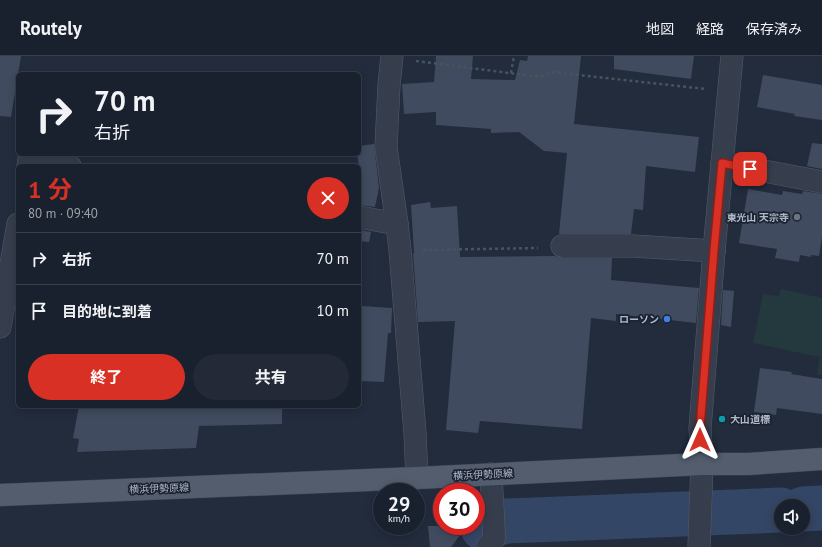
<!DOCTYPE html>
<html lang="ja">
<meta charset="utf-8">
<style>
:root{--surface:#1a212e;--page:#232936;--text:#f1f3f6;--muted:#9fa3aa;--line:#383e4a;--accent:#d93025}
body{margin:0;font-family:"PT Sans","Noto Sans JP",sans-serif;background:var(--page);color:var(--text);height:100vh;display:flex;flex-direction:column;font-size:15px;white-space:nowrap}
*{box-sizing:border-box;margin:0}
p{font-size:13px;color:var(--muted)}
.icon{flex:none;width:22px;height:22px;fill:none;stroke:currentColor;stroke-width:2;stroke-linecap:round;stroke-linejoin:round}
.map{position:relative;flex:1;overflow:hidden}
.sheet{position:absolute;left:16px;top:108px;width:345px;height:244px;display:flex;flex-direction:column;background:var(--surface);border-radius:6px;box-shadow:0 2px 10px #0003,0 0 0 1px var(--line)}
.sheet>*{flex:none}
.hud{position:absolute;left:16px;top:16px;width:345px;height:84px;border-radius:6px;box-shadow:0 2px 10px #0003,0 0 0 1px var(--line);background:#1a212e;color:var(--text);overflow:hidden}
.buttons{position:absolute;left:774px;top:443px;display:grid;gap:8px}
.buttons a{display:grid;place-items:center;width:36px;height:36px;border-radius:50%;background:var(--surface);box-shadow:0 2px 10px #0003,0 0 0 1px var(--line);font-size:20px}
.speed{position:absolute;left:373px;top:427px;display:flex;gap:8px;font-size:20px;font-weight:700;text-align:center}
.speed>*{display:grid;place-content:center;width:52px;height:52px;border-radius:50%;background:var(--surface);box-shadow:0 2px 10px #0003,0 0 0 1px var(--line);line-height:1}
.speed small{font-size:10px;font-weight:400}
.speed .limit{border:6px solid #d22;background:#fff;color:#111}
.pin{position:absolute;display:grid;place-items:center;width:34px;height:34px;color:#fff;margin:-17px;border-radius:8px;box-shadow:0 2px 6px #0006}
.me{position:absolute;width:44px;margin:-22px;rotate:0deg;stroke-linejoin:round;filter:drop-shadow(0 0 3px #0008)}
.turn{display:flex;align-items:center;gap:14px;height:84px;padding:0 12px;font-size:18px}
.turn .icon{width:52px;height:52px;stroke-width:2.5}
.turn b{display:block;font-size:28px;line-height:34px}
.round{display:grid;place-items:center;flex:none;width:42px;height:42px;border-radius:21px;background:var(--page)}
.overview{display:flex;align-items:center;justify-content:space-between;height:68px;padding:0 12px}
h1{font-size:24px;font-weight:700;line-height:30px;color:var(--accent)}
.cta{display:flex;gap:8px;margin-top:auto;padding:8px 12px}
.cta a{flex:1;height:46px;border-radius:24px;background:var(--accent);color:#fff;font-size:16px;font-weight:700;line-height:46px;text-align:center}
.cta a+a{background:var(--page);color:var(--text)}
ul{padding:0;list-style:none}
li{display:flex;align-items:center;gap:12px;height:52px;padding:0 12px;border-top:1px solid var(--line)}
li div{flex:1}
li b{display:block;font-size:15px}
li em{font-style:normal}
header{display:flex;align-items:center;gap:24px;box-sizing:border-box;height:56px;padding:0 20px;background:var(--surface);border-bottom:1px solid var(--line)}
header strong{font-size:19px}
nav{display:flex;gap:22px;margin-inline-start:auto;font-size:14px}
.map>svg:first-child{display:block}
.green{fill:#24393e}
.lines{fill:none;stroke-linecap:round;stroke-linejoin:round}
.river{stroke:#344665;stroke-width:45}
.building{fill:#404b5f}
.minor-casing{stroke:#545c6b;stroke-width:23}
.major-casing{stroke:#3f4756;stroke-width:23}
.path{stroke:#42565b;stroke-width:2.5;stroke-dasharray:3 3;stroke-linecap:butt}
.minor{stroke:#363e4d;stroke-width:22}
.major{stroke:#535d6d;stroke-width:22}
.route-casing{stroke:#8d1f18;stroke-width:10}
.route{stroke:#d93025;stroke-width:7}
.worship-dot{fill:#6b7280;stroke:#1b2332;stroke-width:1.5}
.shop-dot{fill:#3f7fe0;stroke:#1b2332;stroke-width:1.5}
.culture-dot{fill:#0f9aa8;stroke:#1b2332;stroke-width:1.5}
.labels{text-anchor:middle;stroke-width:3.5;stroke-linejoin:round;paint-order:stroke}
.poi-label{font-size:10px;font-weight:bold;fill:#b1b9c9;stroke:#1b2332;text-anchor:end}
.street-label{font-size:10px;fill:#b1b9c9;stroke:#1b2332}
</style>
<header>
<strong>Routely</strong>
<nav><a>地図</a><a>経路</a><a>保存済み</a></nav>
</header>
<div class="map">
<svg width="822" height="491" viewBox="0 0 822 491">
<rect width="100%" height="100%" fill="#222c3d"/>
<!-- green -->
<path class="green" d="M781 233 822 242V319H817L820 301 753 287 763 238 779 240Z"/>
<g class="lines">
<!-- river -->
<g class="river">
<path d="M803 453 822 452"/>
<path d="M483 472 506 465 781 454"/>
</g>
</g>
<!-- building -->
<g class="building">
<path d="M0 0H21L11 61 0 60Z"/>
<path d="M436 0H473L471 23 515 24 520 4 527 5 528 0H581L574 68 699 81 695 116 646 110 643 154 634 153 631 178H559L567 97 544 95 519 76 491 77V73L436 69V56L404 58 402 28 434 26Z"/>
<path d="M614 0H694L691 23 614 13Z"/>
<path d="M763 19 822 29V64L794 60 795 58 757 51Z"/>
<path d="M812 87 822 88V113L807 110Z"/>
<path d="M374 88 379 132 375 151 359 149V110L357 98H359V90Z"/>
<path d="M748 133 782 139 783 135 802 138 803 135 822 138V181L819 200 811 199V201L800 199 799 206 775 202 777 193 739 187Z"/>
<path d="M430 146 431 152 457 150 460 201 554 200 562 202H612L611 224 699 232 696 267 616 258V265L591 262 582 373 480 365 478 377 446 374 455 265 418 266 413 197H414L411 149Z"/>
<path d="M359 174 371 176 369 186 359 185Z"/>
<path d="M723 234 734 235 731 271 721 269Z"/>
<path d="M362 250 392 252 391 277H388L384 326 359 325V284H361Z"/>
<path d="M760 312 792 316 791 318 822 323V358L777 352 776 359 754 356Z"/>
<path d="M79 350H282V368L199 370 196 392 77 396 79 383 73 382Z"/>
<path d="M428 470H467L451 491H430Z"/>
</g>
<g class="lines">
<!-- minor casing -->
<g class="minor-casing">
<g id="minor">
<path d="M392 0 389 29 386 91 397 168 400 194 415 377 417 422"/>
<path d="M722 107 822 126"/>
<path d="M28 110 29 103 70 110"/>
<path d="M359 161 397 168"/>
<path d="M562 190H633L714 195"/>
<path d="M0 271 18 168"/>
<path d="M487 491 494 483V477L491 418"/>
<path d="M699 491 702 408 700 372 714 195 732 0"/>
</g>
</g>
<!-- major casing -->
<g class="major-casing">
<path id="major" d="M0 439 417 422 702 408H748L822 403"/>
</g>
<!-- path -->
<g class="path">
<path d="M416 5 540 21 551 16 706 33"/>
<path d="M511 17 514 0"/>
<path d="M423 194 538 192"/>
</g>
<!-- minor -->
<use href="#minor" class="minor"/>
<!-- major -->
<use href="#major" class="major"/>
</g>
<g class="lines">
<!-- route casing -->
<g class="route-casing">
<path id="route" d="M700 384V372L714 194 722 107 750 113"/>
</g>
<!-- route -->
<use href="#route" class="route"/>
</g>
<!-- markers -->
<circle class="worship-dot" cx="797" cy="161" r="4"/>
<circle class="shop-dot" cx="667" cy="263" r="4"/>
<circle class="culture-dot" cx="722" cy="363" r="4"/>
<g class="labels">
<!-- poi labels -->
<g class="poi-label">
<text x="789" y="165">東光山 天宗寺</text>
<text x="659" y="267">ローソン</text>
<text x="730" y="367" text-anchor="start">大山道標</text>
</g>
<!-- street labels -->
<g class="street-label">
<text transform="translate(483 418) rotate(-3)" y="4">横浜伊勢原線</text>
<text transform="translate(159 432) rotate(-2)" y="4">横浜伊勢原線</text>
</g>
</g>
</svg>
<div class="buttons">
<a><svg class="icon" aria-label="sound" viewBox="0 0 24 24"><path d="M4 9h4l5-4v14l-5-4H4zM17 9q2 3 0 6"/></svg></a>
</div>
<div class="speed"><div>29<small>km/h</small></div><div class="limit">30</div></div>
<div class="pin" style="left:750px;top:113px;background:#d93025"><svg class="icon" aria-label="arrive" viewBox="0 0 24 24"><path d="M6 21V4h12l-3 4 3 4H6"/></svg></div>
<svg class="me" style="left:700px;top:384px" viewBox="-20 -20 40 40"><path d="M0-17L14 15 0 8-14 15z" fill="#d93025" stroke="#fff" stroke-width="4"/></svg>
<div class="hud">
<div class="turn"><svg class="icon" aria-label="right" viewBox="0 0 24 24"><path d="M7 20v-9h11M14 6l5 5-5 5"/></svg><div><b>70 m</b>右折</div></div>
</div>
<section class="sheet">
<div class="overview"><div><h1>1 分</h1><p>80 m · 09:40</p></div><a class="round" style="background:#d93025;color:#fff"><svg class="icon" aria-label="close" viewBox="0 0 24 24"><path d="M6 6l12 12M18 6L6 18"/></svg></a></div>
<ul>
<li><svg class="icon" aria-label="right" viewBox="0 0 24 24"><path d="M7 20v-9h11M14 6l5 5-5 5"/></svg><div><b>右折</b></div><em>70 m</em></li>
<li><svg class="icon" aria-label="arrive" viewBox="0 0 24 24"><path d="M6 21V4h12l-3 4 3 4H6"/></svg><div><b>目的地に到着</b></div><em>10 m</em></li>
</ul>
<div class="cta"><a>終了</a><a>共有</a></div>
</section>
</div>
